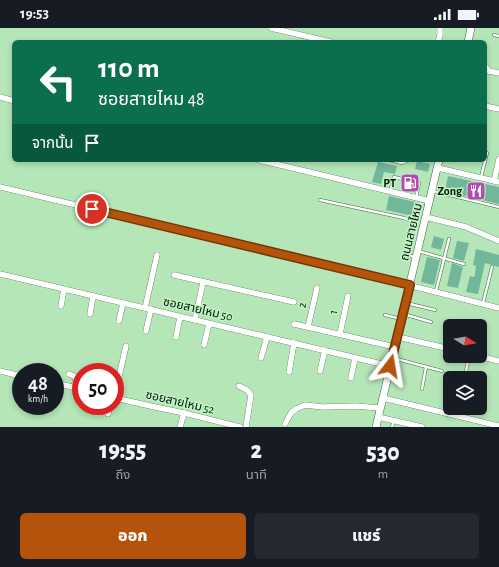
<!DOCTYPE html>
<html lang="th">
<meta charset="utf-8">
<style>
:root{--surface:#171b24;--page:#242831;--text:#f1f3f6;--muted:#9ea1a6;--accent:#b45309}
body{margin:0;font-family:"Alegreya Sans","Noto Sans Thai",sans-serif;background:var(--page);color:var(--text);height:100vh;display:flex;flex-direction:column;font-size:15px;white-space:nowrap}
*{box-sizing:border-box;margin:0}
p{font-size:13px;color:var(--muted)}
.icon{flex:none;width:22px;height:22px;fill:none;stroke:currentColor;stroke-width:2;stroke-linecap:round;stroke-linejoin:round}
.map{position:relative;height:399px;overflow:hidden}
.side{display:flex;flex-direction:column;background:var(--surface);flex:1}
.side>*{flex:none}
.guide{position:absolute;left:12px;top:12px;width:475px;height:122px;border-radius:6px;box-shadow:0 2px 6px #0003;background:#0b6e4f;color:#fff;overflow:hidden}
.needle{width:26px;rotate:101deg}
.fabs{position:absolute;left:443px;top:291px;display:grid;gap:8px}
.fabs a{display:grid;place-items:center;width:44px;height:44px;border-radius:6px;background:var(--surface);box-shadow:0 2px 6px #0003;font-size:20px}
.speed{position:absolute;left:12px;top:335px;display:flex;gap:8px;font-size:20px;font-weight:700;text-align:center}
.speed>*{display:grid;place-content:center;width:52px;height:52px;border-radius:50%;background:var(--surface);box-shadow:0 2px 6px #0003;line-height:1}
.speed small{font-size:10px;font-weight:400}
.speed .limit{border:6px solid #d22;background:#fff;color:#111}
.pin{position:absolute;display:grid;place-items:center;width:34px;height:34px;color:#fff;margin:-17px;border:2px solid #fff;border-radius:50%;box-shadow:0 1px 4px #0007}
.me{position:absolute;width:44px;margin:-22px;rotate:14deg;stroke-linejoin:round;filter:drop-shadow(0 0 3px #0008)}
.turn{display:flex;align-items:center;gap:14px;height:84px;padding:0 20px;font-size:18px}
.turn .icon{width:52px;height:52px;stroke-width:2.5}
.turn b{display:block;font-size:28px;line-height:34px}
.then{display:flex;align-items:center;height:38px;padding:0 20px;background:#0003;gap:8px;font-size:15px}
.eta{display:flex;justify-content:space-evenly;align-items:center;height:68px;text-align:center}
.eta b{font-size:24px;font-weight:800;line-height:28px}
.button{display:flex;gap:8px;margin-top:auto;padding:8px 20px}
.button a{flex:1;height:46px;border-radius:6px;background:var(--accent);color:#fff;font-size:16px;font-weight:800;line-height:46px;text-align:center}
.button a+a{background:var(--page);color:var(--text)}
.status{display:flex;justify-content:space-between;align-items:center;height:28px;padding:0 20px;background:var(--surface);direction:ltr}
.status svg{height:11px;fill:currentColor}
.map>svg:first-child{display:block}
.building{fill:#72b69b}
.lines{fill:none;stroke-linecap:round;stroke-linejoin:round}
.service-casing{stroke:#3b6740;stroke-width:3.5}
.minor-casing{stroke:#3b6740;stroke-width:6}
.secondary-casing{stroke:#3b6740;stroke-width:8}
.service{stroke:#fff;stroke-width:2.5}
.minor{stroke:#fff;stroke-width:5.5}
.secondary{stroke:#fff;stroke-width:7}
.route-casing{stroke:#753606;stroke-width:10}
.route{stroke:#b45309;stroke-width:7}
.labels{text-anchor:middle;stroke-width:3;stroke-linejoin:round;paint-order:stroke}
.poi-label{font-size:12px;font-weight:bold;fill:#041506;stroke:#c1f3c5;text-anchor:end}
.street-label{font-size:12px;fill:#041506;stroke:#c1f3c5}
</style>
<div class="status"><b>19:53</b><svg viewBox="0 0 49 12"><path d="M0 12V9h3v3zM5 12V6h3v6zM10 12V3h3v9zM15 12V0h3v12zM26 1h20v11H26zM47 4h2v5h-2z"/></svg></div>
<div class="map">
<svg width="499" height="399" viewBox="0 0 499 399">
<rect width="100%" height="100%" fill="#b5e6b8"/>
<!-- building -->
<g class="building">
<path d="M417 133 430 136 428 144 415 141Z"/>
<path d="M378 134 397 138 395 146 384 144 381 156 372 154Z"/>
<path d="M448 148 499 159V176L445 163Z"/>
<path d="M389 168 420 175 417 189 386 182Z"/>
<path d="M434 208 444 211 441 222 431 219Z"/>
<path d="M457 213 469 215 464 233 453 230Z"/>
<path d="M476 221 499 227V239L485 235 478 266 466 264 470 248 474 249 475 246 476 238 473 237Z"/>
<path d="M427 229 440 232 434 257 421 254Z"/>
<path d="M452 235 463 239 458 260 447 258Z"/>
</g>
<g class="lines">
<!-- service casing -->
<g class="service-casing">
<g id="service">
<path d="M494 7 499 8"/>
<path d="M389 132 402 135 409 132"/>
<path d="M431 132 438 133"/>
<path d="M481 149 487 125"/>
<path d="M390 163 394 149 419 155 416 170"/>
<path d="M433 163 499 179"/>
<path d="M320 172 404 190 411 193 412 195 406 225 415 230"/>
<path d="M418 223 464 236"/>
<path d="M436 263 449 211"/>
<path d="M406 275 435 282"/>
<path d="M483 275 492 239"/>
<path d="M403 286 431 294"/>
<path d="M385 287 401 291"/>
<path d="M393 330 442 343"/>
<path d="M466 343 469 328"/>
<path d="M422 361 426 339"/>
<path d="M392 399 394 393"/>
</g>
</g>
<!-- minor casing -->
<g class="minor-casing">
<g id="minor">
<path d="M271 0 331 14"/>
<path d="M438 14 440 7V0"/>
<path d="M485 38 489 43"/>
<path d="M489 43 499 45"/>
<path d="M0 69 14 73"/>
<path d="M485 78 499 81"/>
<path d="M259 132 430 173"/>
<path d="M438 140 499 154"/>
<path d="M494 153 499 131"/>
<path d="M0 159 357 244 499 280"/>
<path d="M426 189 466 199 499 213"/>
<path d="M0 246 390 338"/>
<path d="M174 247 294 274"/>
<path d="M61 278 64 261"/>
<path d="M145 280 157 227"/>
<path d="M90 286 93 268"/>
<path d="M195 292 203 254"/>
<path d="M119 293 123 275"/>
<path d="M294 296 395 319"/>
<path d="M308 299 317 260"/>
<path d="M146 303 151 281"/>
<path d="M340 306 348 268"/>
<path d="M176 309 180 289"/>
<path d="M398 309 450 321"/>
<path d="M204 317 209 296"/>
<path d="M479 328 499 333"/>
<path d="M261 330 267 309"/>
<path d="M0 343 21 348"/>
<path d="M320 343 325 322"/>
<path d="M289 344 294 315"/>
<path d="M69 346 76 349 74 360"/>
<path d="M351 350 355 330"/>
<path d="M55 355 81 361"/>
<path d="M239 358 247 362 251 367 246 399"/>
<path d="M115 366 126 318"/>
<path d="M115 370 155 379 184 385 240 399"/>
<path d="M383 370 499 398"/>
<path d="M108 386 110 378"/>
<path d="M378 389 422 399"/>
<path d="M285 396 291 385 296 381 305 377 323 379 355 378 380 380"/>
<path d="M180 399 184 385"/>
</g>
</g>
<!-- secondary casing -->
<g class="secondary-casing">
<g id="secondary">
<path d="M468 14 471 0"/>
<path d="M376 399 439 132"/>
</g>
</g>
<!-- service -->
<use href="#service" class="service"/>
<!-- minor -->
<use href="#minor" class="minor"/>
<!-- secondary -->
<use href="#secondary" class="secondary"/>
</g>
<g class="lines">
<!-- route casing -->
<g class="route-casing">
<path id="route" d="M92 181 410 257 390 338"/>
</g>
<!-- route -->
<use href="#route" class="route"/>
</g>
<!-- icons -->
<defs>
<g id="fuel-square" transform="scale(1)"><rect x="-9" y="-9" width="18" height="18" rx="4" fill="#b04cb2" stroke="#c1f3c5"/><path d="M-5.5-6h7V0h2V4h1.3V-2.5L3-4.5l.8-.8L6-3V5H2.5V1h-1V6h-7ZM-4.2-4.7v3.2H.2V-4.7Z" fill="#fff"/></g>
<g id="restaurant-square" transform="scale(1)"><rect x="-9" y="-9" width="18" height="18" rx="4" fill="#b04cb2" stroke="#c1f3c5"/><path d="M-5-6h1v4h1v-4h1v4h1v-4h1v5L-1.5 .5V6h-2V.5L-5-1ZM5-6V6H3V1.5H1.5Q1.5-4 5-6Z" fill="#fff"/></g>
</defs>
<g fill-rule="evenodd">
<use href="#fuel-square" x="410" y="155"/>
<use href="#restaurant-square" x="476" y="163"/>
</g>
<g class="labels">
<!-- poi labels -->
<g class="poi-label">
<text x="396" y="159">PT</text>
<text x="462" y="167">Zong</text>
</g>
<!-- street labels -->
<g class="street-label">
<text transform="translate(411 204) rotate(-76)" y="4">ถนนสายไหม</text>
<text transform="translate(302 277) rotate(-78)" y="4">2</text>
<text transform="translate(198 281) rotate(13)" y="4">ซอยสายไหม 50</text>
<text transform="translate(333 284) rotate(-78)" y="4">1</text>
<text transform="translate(180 374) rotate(13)" y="4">ซอยสายไหม 52</text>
</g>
</g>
</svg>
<div class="fabs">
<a><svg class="needle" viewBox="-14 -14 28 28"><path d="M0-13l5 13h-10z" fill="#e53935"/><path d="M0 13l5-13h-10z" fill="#9ea1a6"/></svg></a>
<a><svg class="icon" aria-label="layers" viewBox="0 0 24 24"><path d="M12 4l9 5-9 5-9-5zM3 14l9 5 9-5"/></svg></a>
</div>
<div class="speed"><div>48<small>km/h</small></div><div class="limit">50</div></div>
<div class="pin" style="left:92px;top:181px;background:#d93025"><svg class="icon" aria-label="arrive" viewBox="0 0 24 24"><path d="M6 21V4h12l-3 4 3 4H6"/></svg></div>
<svg class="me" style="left:390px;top:338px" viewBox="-20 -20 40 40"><path d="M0-17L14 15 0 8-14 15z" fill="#b45309" stroke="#fff" stroke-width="4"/></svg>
<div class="guide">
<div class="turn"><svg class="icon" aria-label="left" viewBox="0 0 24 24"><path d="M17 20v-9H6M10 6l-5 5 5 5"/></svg><div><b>110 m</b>ซอยสายไหม 48</div></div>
<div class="then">จากนั้น<svg class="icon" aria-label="arrive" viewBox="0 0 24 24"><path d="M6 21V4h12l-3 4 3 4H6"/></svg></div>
</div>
</div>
<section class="side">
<div class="eta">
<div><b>19:55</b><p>ถึง</p></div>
<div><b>2</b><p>นาที</p></div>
<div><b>530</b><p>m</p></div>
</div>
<div class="button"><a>ออก</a><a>แชร์</a></div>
</section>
